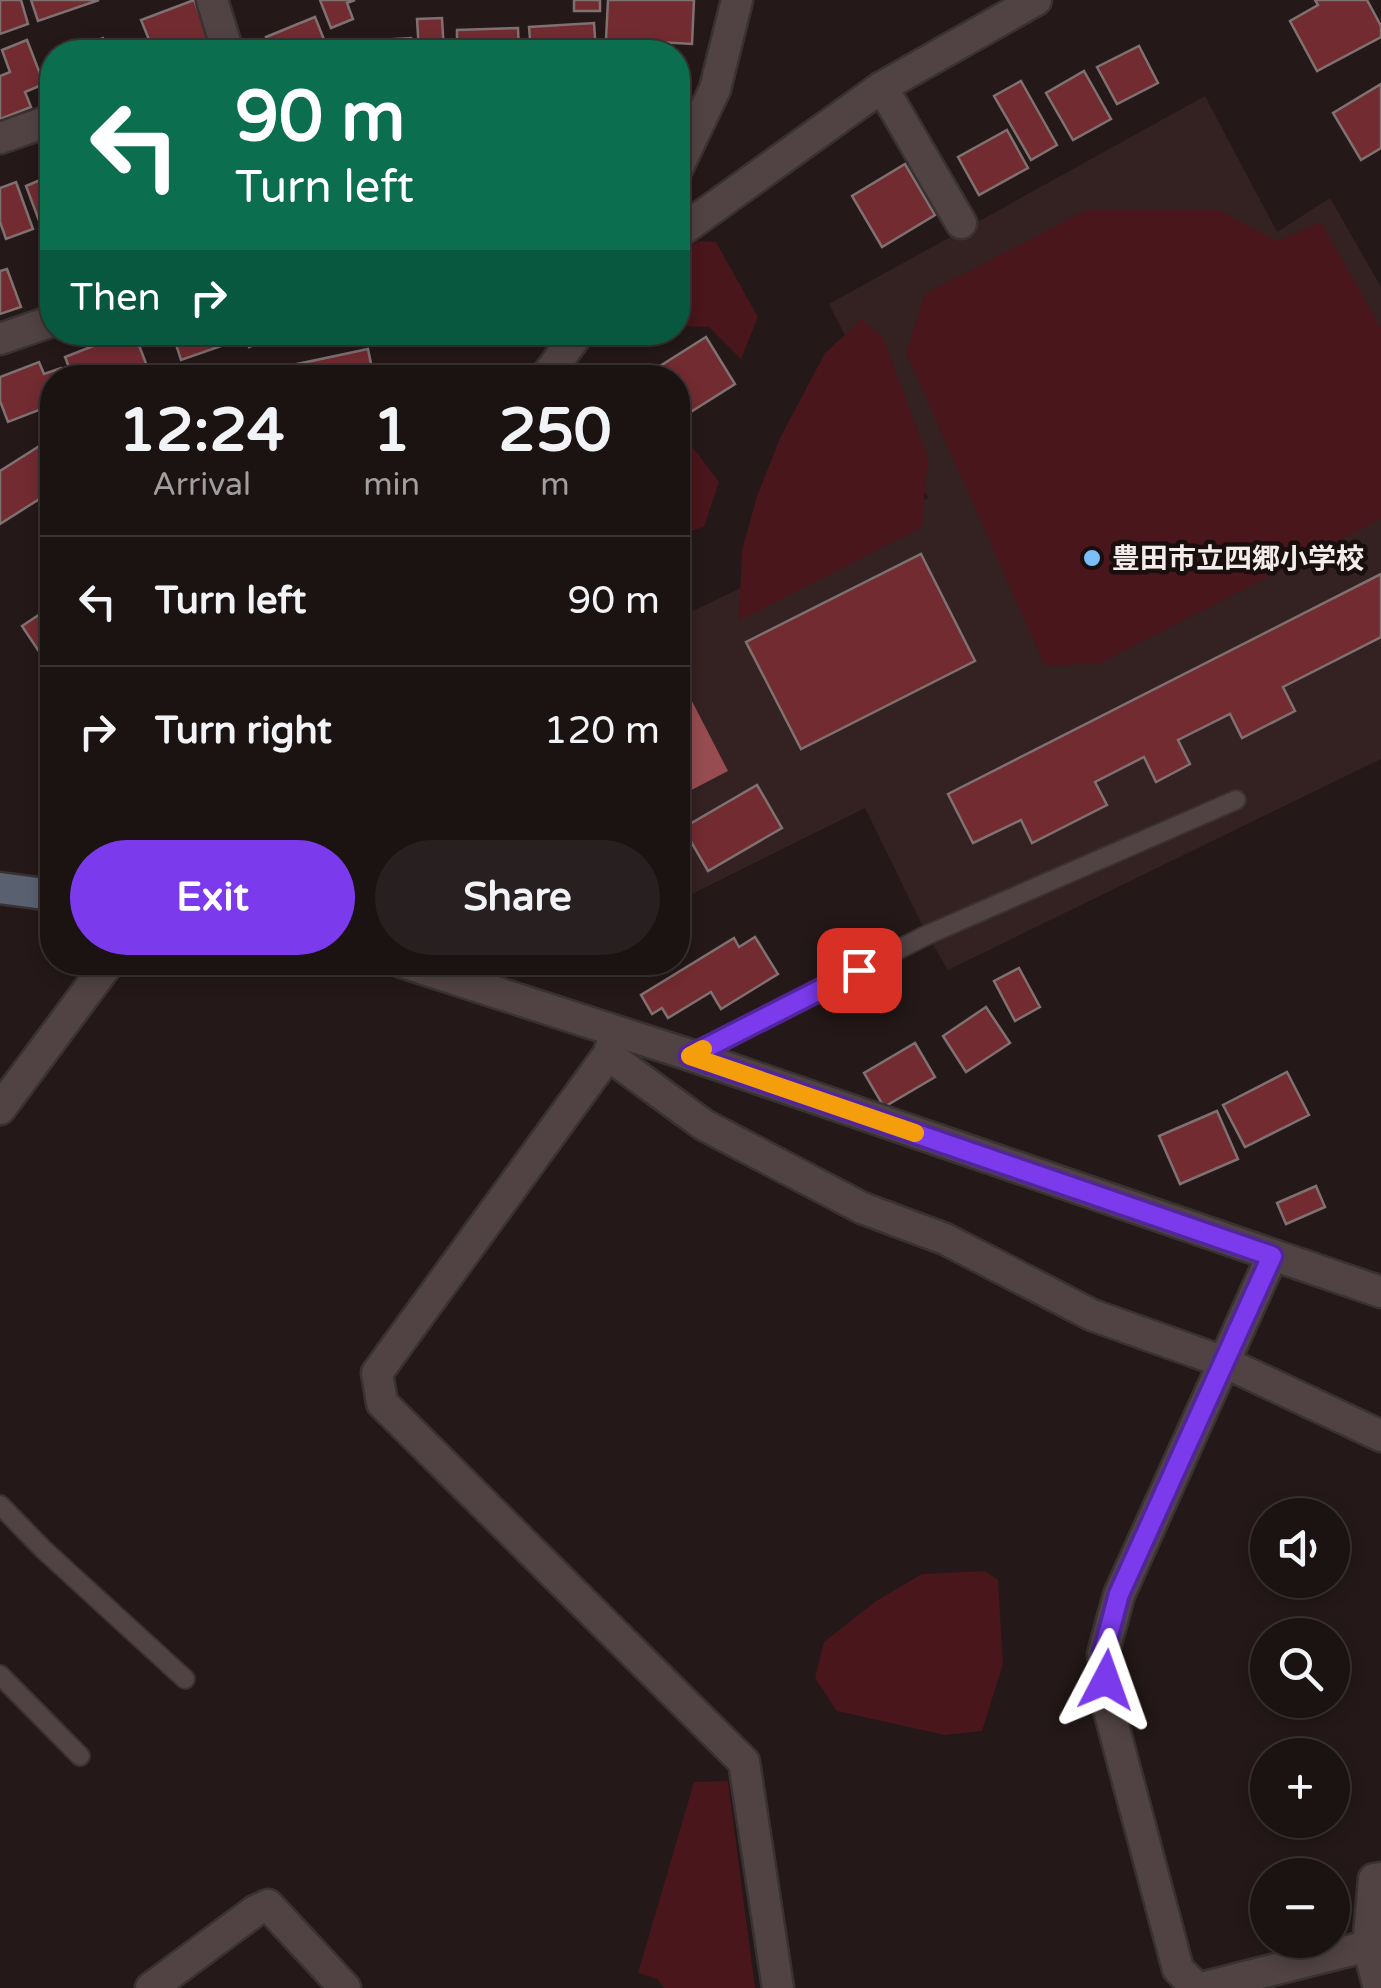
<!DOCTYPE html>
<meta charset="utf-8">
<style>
:root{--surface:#1b1212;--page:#282020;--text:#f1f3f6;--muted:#a09e9f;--line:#393232;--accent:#7c3aed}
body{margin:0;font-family:"Varela Round","Noto Sans JP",sans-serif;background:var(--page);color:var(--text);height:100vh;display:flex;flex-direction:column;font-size:38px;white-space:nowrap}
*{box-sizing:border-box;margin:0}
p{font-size:32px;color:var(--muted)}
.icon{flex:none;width:55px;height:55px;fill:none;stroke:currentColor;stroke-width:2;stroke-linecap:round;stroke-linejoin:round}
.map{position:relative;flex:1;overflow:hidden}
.panel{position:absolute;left:40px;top:365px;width:650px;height:610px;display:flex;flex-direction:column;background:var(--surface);border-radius:40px;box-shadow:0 5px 15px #0003,0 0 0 2px var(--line)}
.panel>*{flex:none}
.hud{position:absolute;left:40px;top:40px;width:650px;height:305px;border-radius:40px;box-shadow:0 5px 15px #0003,0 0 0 2px var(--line);background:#0b6e4f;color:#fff;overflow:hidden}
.controls{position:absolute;left:1250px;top:1498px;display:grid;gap:20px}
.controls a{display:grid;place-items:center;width:100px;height:100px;border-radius:50%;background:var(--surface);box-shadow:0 5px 15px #0003,0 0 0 2px var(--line);font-size:50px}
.pin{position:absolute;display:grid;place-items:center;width:85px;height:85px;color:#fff;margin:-42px;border-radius:20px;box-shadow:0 5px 15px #0006}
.me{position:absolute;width:110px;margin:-55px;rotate:4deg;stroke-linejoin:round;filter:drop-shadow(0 0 8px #0008)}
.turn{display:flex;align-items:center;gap:35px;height:210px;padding:0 30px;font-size:45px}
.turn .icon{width:130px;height:130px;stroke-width:2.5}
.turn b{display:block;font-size:70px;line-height:85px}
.then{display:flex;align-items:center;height:95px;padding:0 30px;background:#0003;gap:20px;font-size:38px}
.eta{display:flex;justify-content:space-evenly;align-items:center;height:170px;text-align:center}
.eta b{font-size:60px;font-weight:700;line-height:70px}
.cta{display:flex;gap:20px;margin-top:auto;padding:20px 30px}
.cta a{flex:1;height:115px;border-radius:60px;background:var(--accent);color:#fff;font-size:40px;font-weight:700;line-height:115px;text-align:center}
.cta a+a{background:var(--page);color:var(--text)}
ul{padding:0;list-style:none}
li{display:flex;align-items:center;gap:30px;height:130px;padding:0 30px;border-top:2px solid var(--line)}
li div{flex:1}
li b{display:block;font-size:38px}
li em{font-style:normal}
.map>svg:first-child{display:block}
.built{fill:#342122}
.green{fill:#48161b}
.water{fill:#964c50}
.building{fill:#712b31;stroke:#807171;stroke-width:2.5}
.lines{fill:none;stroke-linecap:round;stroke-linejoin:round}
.lane-casing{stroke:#3a3232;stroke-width:22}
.street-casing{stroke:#3a3232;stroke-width:35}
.secondary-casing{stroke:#3a3232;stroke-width:35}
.lane{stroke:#514343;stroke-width:18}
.street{stroke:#514343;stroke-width:30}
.secondary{stroke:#596171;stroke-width:30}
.route-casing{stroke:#51269a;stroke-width:25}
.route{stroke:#7c3aed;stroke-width:18}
.slow{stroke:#f59e0b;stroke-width:18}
.poi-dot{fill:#7cbef9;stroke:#1a0f0f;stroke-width:4}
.labels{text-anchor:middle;stroke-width:9;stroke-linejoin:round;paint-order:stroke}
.poi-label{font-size:28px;font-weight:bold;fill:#f4ebeb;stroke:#1a0f0f;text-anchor:start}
</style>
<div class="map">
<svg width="1381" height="1988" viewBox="0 0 1381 1988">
<rect width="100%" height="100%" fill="#241818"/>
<!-- built -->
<path class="built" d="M1205 96 1277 232 1330 198 1381 287V759L948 970 927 935 865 808 684 898 678 886V618L928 498 829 304Z"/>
<!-- green -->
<g class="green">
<path d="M1086 210H1219L1277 241 1321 222 1381 328V519L1100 663 1045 666 906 353 925 294Z"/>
<path d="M699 241 716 242 758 317 741 359 709 327 678 326V253Z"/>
<path d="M862 319 883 338 928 458 922 527 739 621 742 550 757 496 780 438 825 353Z"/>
<path d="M688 441 719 482 704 527 678 535V445Z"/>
<path d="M985 1571 998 1580 1003 1664 982 1731 944 1735 837 1711 815 1678 824 1642 876 1601 922 1574Z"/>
<path d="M728 1781 755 1988H664L657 1979 638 1973 694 1782Z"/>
</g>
<!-- water -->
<path class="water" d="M678 674 728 771 678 797Z"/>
<!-- building -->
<g class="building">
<path d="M0 0H21L28 24 0 34Z"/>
<path d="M31 0H99L38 21Z"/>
<path d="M194 0 211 43 187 52H154L141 20Z"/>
<path d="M320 0H355L347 3 353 19 331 28Z"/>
<rect x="574" y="0" width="26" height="11"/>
<path d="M608 0H694L692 44 606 39Z"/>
<path d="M1315 0H1367L1381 26V37L1317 71 1290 21 1318 5Z"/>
<path d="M315 17 329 52H272L266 37Z"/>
<path d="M442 18 444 52H419L417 19Z"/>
<path d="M594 23 596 52H531L529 27Z"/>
<path d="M518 28 519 52H457V30Z"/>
<path d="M103 38 109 52H67Z"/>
<path d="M411 38 412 52H345V42Z"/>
<path d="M27 40 44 84 25 92 31 107 0 119V76L10 72 2 50Z"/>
<path d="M1139 46 1158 83 1117 104 1097 67Z"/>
<path d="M1084 71 1111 119 1073 140 1046 93Z"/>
<path d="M1021 81 1057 145 1031 160 994 96Z"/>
<path d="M1381 84V148L1361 160 1333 113Z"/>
<path d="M1007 130 1028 168 979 195 958 157Z"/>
<path d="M905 164 935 215 882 247 852 196Z"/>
<path d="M52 175V222L41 226 26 186Z"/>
<path d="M16 182 33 229 6 239 0 222V188Z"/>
<path d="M52 265V303L40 270Z"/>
<path d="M7 269 21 307 0 314V271Z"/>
<path d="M129 332H134L150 374 140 378H73L65 357Z"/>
<path d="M172 332H223L227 344 181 360Z"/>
<path d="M244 332H286L249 347Z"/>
<path d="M706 337 735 384 678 420V378H641Z"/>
<path d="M368 349 374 378H231Z"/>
<path d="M39 362 44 374 61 368 64 378H52V405L8 422 0 401V377Z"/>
<path d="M41 445 52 463V491L0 524V471Z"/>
<path d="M921 554 975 661 801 749 746 642Z"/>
<path d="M1381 574V637L1283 687 1295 711 1242 738 1230 714 1178 740 1190 764 1156 782 1144 757 1095 782 1107 805 1032 843 1021 820 973 843 948 794Z"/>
<path d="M52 606V662L48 665 22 626Z"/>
<path d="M757 785 782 828 708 871 683 828Z"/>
<path d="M755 937 778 974 721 1009 711 992 668 1018 662 1008 652 1014 641 995 734 938 739 947Z"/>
<path d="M1019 968 1040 1007 1015 1021 994 981Z"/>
<path d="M986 1007 1010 1043 966 1072 943 1036Z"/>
<path d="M915 1043 935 1077 884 1107 864 1073Z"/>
<path d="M1287 1072 1309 1115 1245 1147 1223 1105Z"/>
<path d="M1217 1111 1238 1159 1180 1184 1159 1136Z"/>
<path d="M1316 1186 1325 1207 1286 1224 1277 1203Z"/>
</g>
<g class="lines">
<!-- lane casing -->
<g class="lane-casing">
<g id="lane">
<path d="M690 1055 927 935 1236 800"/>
<path d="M0 1505 44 1550 185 1679"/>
<path d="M0 1675 80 1756"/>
</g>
</g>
<!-- street casing -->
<g class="street-casing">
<g id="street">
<path d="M212 0 228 52"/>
<path d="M882 87 961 223"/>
<path d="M0 138 52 120"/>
<path d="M678 167 715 89 737 0"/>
<path d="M678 233 882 87 1036 0"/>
<path d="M0 339 52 321"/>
<path d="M545 378 579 332"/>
<path d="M402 962 690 1055 1381 1292"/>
<path d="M616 1033 608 1055 377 1373 382 1403 744 1762 778 1988"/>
<path d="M608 1055 704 1125 862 1208 945 1239 1092 1315 1224 1362 1381 1436"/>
<path d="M0 1109 109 962"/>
<path d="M151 1988 255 1911 268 1905 345 1988"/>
<path d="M1197 1988 1178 1969 1108 1706 1103 1654 1119 1595 1272 1256"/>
<path d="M1201 1988 1368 1946"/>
<path d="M1379 1988 1368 1946 1374 1879 1381 1878"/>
</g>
</g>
<!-- secondary casing -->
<g class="secondary-casing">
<path id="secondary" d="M0 888 52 895"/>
</g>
<!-- lane -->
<use href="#lane" class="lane"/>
<!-- street -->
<use href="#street" class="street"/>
<!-- secondary -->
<use href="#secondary" class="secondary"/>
</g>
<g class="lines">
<!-- route casing -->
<g class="route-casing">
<path id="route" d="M859 970 690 1056 1272 1256 1119 1594 1103 1654 1106 1680"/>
</g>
<!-- route -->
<use href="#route" class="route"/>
<!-- slow -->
<path class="slow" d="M703 1049 690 1056 915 1133"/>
</g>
<!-- markers -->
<circle class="poi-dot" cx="1092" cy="558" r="10"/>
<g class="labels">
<!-- poi labels -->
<g class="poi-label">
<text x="1112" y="568">豊田市立四郷小学校</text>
</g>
</g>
</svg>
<div class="controls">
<a><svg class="icon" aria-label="sound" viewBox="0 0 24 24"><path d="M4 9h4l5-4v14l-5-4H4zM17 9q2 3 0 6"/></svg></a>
<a><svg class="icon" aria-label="search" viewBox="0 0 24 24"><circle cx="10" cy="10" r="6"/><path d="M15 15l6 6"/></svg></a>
<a>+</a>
<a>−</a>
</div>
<div class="pin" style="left:859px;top:970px;background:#d93025"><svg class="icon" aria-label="arrive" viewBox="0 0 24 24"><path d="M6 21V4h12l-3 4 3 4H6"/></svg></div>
<svg class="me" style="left:1106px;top:1680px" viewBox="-20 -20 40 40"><path d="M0-17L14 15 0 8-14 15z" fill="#7c3aed" stroke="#fff" stroke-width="4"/></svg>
<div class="hud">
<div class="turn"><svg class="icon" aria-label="left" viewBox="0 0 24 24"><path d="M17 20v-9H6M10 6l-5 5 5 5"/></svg><div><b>90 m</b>Turn left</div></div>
<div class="then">Then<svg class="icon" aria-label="right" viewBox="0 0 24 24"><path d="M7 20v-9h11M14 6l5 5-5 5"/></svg></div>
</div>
<section class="panel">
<div class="eta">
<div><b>12:24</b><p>Arrival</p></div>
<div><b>1</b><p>min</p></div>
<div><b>250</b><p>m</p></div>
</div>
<ul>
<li><svg class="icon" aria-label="left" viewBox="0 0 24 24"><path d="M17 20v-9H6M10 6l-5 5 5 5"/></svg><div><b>Turn left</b></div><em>90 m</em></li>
<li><svg class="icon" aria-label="right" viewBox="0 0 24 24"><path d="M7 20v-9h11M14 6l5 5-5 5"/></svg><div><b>Turn right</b></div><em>120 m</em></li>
</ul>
<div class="cta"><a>Exit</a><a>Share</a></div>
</section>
</div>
